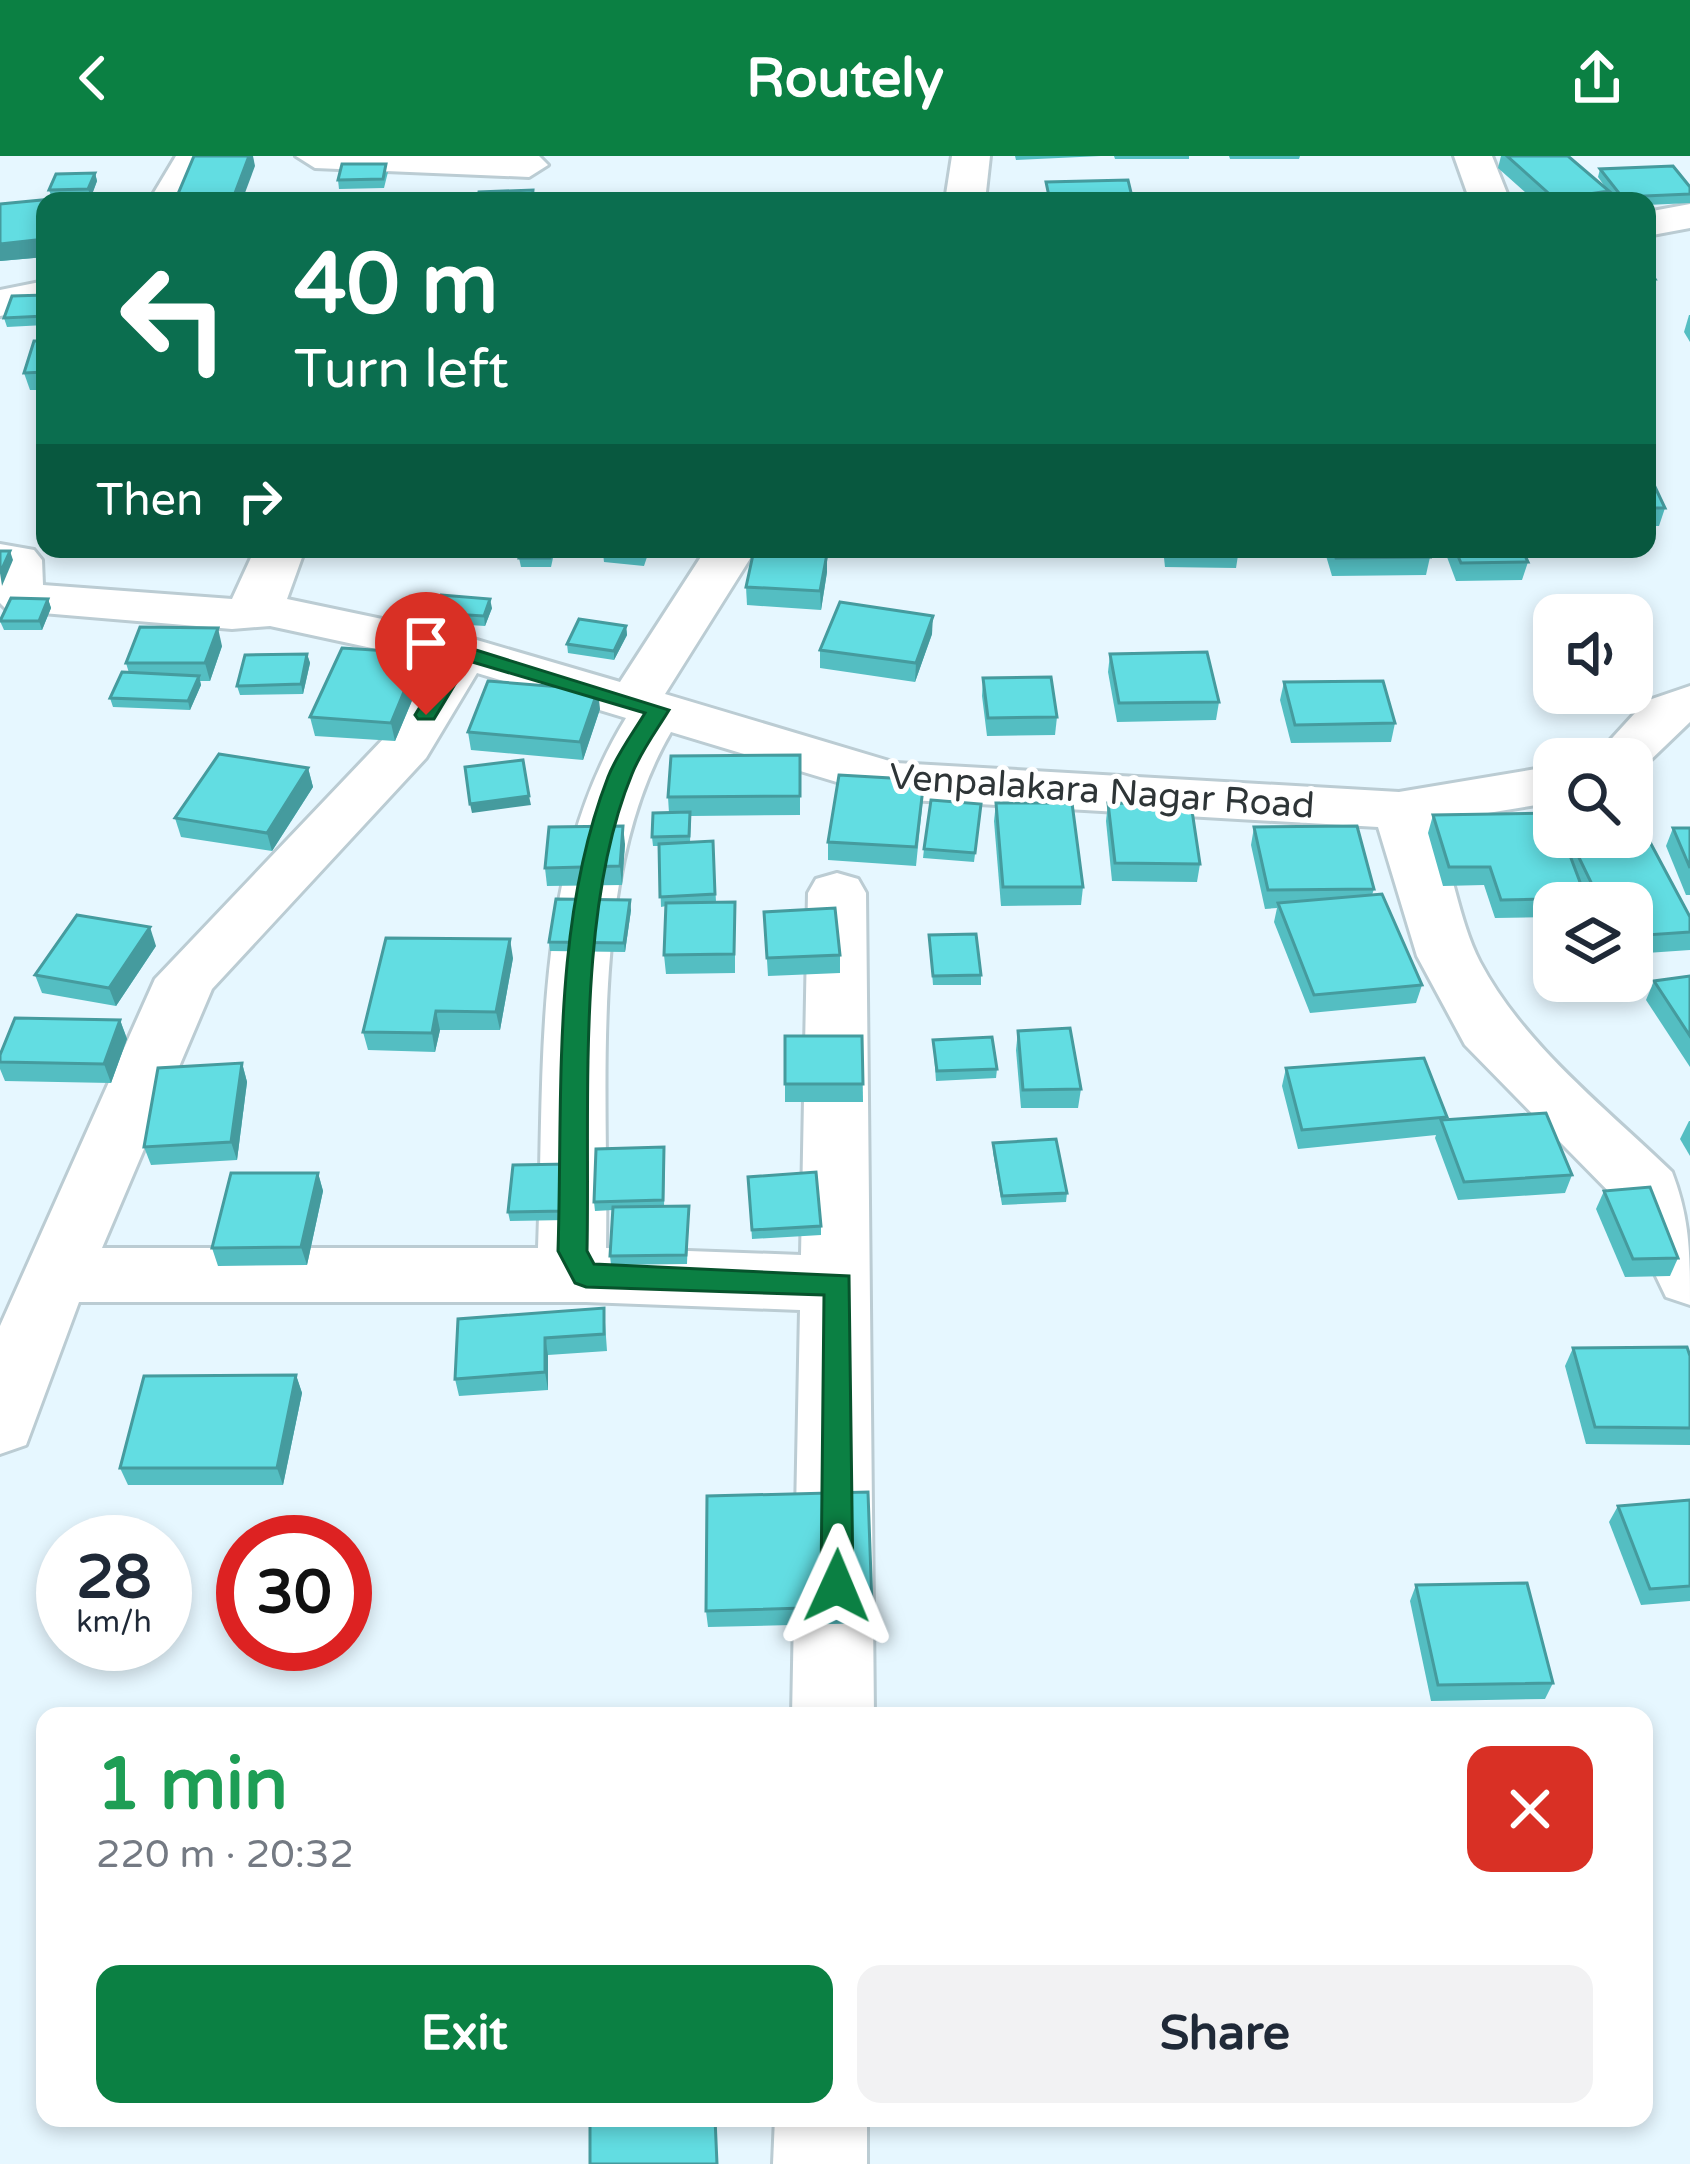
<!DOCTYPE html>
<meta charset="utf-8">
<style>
:root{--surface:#fff;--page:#f2f2f3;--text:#1f2937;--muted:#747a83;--accent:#0b8043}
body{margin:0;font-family:"Varela Round",sans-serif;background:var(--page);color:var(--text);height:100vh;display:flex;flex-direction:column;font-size:45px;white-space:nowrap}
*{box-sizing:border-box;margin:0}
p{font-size:39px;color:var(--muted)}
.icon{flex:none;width:66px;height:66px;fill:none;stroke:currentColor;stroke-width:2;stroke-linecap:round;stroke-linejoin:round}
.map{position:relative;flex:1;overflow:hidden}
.panel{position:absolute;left:36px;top:1551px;width:1617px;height:420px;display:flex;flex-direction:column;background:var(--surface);border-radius:24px;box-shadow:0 6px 18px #0003}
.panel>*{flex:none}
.hud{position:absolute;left:36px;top:36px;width:1620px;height:366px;border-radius:24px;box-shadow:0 6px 18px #0003;background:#0b6e4f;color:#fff;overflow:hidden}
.controls{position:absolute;left:1533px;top:438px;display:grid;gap:24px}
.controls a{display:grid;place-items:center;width:120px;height:120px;border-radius:24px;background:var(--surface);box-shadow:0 6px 18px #0003;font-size:60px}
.speed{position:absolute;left:36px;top:1359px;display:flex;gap:24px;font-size:60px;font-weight:700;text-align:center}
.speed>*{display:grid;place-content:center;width:156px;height:156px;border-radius:50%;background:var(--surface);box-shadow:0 6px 18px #0003;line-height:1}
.speed small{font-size:30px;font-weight:400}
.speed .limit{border:18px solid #d22;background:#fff;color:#111}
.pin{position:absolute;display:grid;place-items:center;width:102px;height:102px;color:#fff;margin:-123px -51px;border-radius:50% 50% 50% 0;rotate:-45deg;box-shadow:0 0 12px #0007}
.pin .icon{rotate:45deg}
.me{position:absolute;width:132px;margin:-66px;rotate:1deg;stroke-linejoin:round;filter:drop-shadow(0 0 9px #0008)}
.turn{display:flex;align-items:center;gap:42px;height:252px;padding:0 60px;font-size:54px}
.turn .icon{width:156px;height:156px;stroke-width:2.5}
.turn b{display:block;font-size:84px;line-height:102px}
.then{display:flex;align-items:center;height:114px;padding:0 60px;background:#0003;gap:24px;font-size:45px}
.round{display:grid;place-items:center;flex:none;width:126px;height:126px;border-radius:24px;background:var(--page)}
.head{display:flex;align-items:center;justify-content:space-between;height:204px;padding:0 60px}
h1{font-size:72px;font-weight:700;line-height:90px;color:#1e9e55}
.primary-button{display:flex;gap:24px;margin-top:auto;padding:24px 60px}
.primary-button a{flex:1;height:138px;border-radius:24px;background:var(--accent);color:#fff;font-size:48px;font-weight:700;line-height:138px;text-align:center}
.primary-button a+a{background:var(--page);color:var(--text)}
header{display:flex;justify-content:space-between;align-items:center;height:156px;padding:0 60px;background:var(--accent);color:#fff;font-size:54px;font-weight:700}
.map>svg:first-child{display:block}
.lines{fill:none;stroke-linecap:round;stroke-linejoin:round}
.minor-casing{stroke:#bbccd3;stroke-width:6}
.secondary-casing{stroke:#bbccd3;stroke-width:6}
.minor{fill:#fff;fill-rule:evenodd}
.secondary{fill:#fff;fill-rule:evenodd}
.wall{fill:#54bec2}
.shaded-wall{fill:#459b9e}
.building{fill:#62dde2;stroke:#459b9e;stroke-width:3}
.route{fill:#0b8043;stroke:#07532c;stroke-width:3}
.labels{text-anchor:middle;stroke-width:10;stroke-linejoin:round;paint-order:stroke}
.street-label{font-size:36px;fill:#2e3537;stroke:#fff}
</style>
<header><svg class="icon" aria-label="back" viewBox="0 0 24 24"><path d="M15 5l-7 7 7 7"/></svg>Routely<svg class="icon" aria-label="share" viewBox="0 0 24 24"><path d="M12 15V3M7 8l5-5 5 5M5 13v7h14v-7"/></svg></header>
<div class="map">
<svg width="1690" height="2008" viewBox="0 0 1690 2008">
<rect width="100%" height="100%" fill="#e6f7ff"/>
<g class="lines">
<!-- minor casing -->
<g class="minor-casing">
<g id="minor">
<path d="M176 0H214L189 45H149Z"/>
<path d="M296 0H539L548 9 529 21 315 12Z"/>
<path d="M952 0H990L985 45H945Z"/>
<path d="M1454 0H1492L1510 45H1470Z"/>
<path d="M0 388 34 394 42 404 43 429 232 443 255 393H305L287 443 463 480 620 526 706 393H756L665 538 896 607 1399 636 1554 610V646L1433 666C1453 711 1458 763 1480 806 1524 889 1605 951 1672 1016 1690 1063 1690 1097 1690 1149L1666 1141 1622 1049 1465 889 1417 800 1378 671 893 643 671 576C587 720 609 930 606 1092L801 1099 808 737 816 723 837 717 858 723 866 737 874 1560H792L800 1154 586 1146H79L26 1289 0 1298V1170L155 823 386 580 432 505 270 470 232 473 7 454 0 447ZM477 517 626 562C530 718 545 915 538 1092H102L212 833 426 602Z"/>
<path d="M1690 530V566L1639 615 1632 617V603H1593L1646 545Z"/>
<path d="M775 1962H867V2008H773Z"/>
</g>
</g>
<!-- secondary casing -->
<g class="secondary-casing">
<g id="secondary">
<path d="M1690 48V72L1647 80V56Z"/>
<path d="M45 125V151L0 160V134Z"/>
</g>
</g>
<!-- minor -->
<use href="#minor" class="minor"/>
<!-- secondary -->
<use href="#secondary" class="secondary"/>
</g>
<!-- wall -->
<g class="wall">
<path d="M1015 0H1101L1016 4Z"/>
<path d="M1114 0H1189V3H1115Z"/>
<path d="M1229 0H1300L1299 3H1230Z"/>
<path d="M1501 0H1568L1608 35 1598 21 1600 13 1690 31V47L1647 49V45H1616L1609 35 1606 45H1535L1498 12Z"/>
<path d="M388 16 384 32 339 33 338 24Z"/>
<path d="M95 17 97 25 91 41 45 45V101L0 105V48L62 42H52L49 34 56 18Z"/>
<path d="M1647 110 1655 123 1650 140H1647Z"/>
<path d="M45 139V169L7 171 4 162Z"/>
<path d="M1689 159H1690V186L1684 176Z"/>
<path d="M45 185V234H30L24 217Z"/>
<path d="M1647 314 1665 352 1659 370H1647Z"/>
<path d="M555 393 551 411H521L519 402Z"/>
<path d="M968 393H1074V399L968 401Z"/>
<path d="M1163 393H1239L1236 412 1165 411Z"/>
<path d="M1324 393H1427L1430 401 1426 419 1332 420Z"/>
<path d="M1444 393H1522L1528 406 1522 424 1456 425Z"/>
<path d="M649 395 644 410 604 406 603 397Z"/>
<path d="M827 398V416L821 454 747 449 746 431Z"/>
<path d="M48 443 51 452 42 474H4L0 465Z"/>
<path d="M492 452 485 470 436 467 434 457Z"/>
<path d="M626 470 627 479 614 504 568 497 567 488Z"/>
<path d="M932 478 915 526 820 512V494Z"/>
<path d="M222 490 210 525H200L201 529 190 554 113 551 110 542 129 517 126 507Z"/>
<path d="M420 497 424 516 395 585 315 580 310 561Z"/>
<path d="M307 498 310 507 303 538 240 539 237 530Z"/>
<path d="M1110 498 1219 546 1216 564 1117 566 1108 516Z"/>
<path d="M983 522 1057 561 1055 579 987 580 982 540Z"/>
<path d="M1284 526 1395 567 1391 586 1291 587 1280 544Z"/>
<path d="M600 553 583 604 471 594 468 576Z"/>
<path d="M800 599V659L691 660 690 686 713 685 716 746H735V817L666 818 664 799 666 750 661 751 659 690H653L652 681 669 657 668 641Z"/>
<path d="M308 612 313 631 272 695 181 681 175 662Z"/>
<path d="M923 642 916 710 828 704V686Z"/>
<path d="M996 647 1083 731 1081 749 1001 750 994 665Z"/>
<path d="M1108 647 1200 708 1197 726 1112 725 1106 665Z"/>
<path d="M981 648 974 706 923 702 924 693Z"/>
<path d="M1433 659 1565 685 1566 681H1632L1690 761V794L1632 798V747H1554V761L1495 762 1484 729 1443 730 1428 677Z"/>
<path d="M1254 671 1374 733 1372 739 1422 829 1416 847 1310 857 1274 766 1277 752 1265 753 1251 689Z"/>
<path d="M1673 672H1690V739H1686L1666 690Z"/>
<path d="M625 688 622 729 547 730 545 712Z"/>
<path d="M631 754 625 796 550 795 549 786Z"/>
<path d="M764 756 840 799V817L768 820Z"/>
<path d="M929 779 981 819V829H933Z"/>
<path d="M156 790 116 850 42 837 35 819Z"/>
<path d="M513 802 500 874H440L435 896 368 894 363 876Z"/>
<path d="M1690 820V911L1646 844 1654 825Z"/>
<path d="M120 864 127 883 111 927 5 925 0 913V899Z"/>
<path d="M1018 875 1081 933 1078 952H1021L1016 894Z"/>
<path d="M785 880H862L863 946H785Z"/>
<path d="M933 884 997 913 996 922 936 925Z"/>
<path d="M242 907 247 926 237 1004 151 1009 144 991Z"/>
<path d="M1286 912 1447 961 1446 963 1572 1019 1565 1037 1458 1044 1435 982 1436 979 1298 993 1282 930Z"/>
<path d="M1689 965H1690V1000L1680 983Z"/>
<path d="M993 987 1067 1037 1066 1046 1002 1049 993 996Z"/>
<path d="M665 1000 664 1051 689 1050 687 1108 611 1109 610 1100 613 1054 595 1055 594 1046Z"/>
<path d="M318 1017 323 1035 307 1109 218 1110 212 1092Z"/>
<path d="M571 1018 567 1064 510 1065 508 1056Z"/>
<path d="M748 1021 821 1070V1079L752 1083Z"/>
<path d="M1604 1035 1678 1102 1670 1120 1625 1121 1596 1053Z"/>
<path d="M604 1152 607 1195 548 1199V1234L459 1240 455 1223Z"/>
<path d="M1573 1192 1690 1200V1289L1586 1288 1565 1210Z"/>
<path d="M296 1219 302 1237 283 1329H128L120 1312Z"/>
<path d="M1690 1344V1445L1641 1449 1609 1366 1618 1350Z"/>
<path d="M1416 1429 1553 1527 1545 1543 1431 1545 1410 1445Z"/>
<path d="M872 1450V1467L708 1471 706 1455Z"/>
</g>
<!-- shaded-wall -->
<g class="shaded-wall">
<path d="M249 0H253L255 10 242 45H232Z"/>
<path d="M95 17 97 25 91 41 88 33Z"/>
<path d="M1609 35 1606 45H1555V43Z"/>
<path d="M45 83V101L0 105V88Z"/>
<path d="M10 395 13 404 2 430 0 417Z"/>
<path d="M827 398V416L821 454 820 435Z"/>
<path d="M48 443 51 452 42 474 39 465Z"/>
<path d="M490 443 492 452 485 470 484 460Z"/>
<path d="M933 460 932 478 915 526 916 507Z"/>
<path d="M626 470 627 479 614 504V495Z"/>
<path d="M218 472 222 490 210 525 205 507Z"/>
<path d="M420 497 424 516 395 585 391 567Z"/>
<path d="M307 498 310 507 303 538 301 528Z"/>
<path d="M199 520 201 529 190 554 188 545Z"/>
<path d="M598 534 600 553 583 604 580 586Z"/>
<path d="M308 612 313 631 272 695 267 677Z"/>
<path d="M529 640 531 649 472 657 470 648Z"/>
<path d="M623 670 625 688 622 729 620 710Z"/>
<path d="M630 744 631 754 625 796 624 787Z"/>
<path d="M150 771 156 790 116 850 109 832Z"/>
<path d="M510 783 513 802 500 874 496 856Z"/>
<path d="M436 855 440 874 435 896 432 877Z"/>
<path d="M120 864 127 883 111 927 104 908Z"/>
<path d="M242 907 247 926 237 1004 231 986Z"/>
<path d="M569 1008 571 1018 567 1064 565 1055Z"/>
<path d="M318 1017 323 1035 307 1109 301 1091Z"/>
<path d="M545 1182 548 1199V1234L545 1216Z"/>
<path d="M296 1219 302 1237 283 1329 277 1312Z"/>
</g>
<!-- building -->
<g class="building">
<path d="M194 0H249L232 45H175Z"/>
<path d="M1507 0H1568L1609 35 1555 43Z"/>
<path d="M342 8H386L383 23 338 24Z"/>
<path d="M1673 10 1690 31V38L1622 41 1600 13Z"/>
<path d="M95 17 88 33 49 34 56 18Z"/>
<path d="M1128 24 1133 45H1050L1046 26Z"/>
<path d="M533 34 532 45H478L479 36Z"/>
<path d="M469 38 468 45H411L412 39Z"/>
<path d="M63 42V45H45V83L0 88V48Z"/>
<path d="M1647 110 1655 123H1647Z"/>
<path d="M45 139V160L4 162 12 140Z"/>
<path d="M34 185H45V216L24 217Z"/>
<path d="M1647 314 1665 352H1647Z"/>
<path d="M521 393H552L550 402H519Z"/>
<path d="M605 393H646L643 400 603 397Z"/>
<path d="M1333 393H1427L1430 401 1336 402Z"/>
<path d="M1455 393H1522L1528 406 1461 407Z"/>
<path d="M754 394 827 398 820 435 746 431Z"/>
<path d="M0 395H10L0 417Z"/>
<path d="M441 439 490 443 484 460 434 457Z"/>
<path d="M11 442 48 443 39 465H0Z"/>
<path d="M840 446 933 460 916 507 820 494Z"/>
<path d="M579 463 626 470 614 495 567 488Z"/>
<path d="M140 471 218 472 205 507H126Z"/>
<path d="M342 492 420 497 391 567 310 561Z"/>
<path d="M1207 496 1219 546 1119 547 1110 498Z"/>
<path d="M307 498 301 528 237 530 245 499Z"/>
<path d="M122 516 199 520 188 545 110 542Z"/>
<path d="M1051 521 1057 561 988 562 983 522Z"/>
<path d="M488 525 598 534 580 586 468 576Z"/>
<path d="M1383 525 1395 567 1295 569 1284 526Z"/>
<path d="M219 598 308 612 267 677 175 662Z"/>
<path d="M800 599V640L668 641 671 600Z"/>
<path d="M523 604 529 640 470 648 465 611Z"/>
<path d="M839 619 924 624 916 691 828 686Z"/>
<path d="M931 644 981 648 975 697 924 693Z"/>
<path d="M996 647H1072L1083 731H1003Z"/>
<path d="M1108 647 1191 648 1200 708 1115 707Z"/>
<path d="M690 656 689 680 652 681 653 657Z"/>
<path d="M1554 657V681H1563L1586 742 1501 744 1490 711H1449L1433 659Z"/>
<path d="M623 670 620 710 545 712 549 671Z"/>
<path d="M1357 670 1374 733 1268 734 1254 671Z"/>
<path d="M1673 672H1690V712Z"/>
<path d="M1643 673 1690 761V776L1632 780V747H1601L1569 681H1632V674Z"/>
<path d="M713 685 715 738 660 741 659 688Z"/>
<path d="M1382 738 1422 829 1314 839 1278 747Z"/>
<path d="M556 743 630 744 624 787 549 786Z"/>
<path d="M735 746 734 798 664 799 666 747Z"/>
<path d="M835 752 840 799 767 802 764 756Z"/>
<path d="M77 759 150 771 109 832 35 819Z"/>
<path d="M976 778 981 819 933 820 929 779Z"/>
<path d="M386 782 510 783 496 856 436 855 432 877 363 876Z"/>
<path d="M1690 820V880L1654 825Z"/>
<path d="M15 862 120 864 104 908 0 906V899Z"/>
<path d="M1070 872 1081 933 1023 934 1018 875Z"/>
<path d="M785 880H862L863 928H785Z"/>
<path d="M992 881 997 913 937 915 933 884Z"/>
<path d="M1424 902 1447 961 1302 974 1286 912Z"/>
<path d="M242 907 231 986 144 991 158 912Z"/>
<path d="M1546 957 1572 1019 1464 1026 1441 964Z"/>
<path d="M1056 983 1067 1037 1002 1040 993 987Z"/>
<path d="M664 991 663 1044 594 1046 596 993Z"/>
<path d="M569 1008 565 1055 508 1056 513 1009Z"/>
<path d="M816 1016 821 1070 752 1074 748 1021Z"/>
<path d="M231 1017H318L301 1091 212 1092Z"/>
<path d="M1650 1031 1678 1102 1633 1103 1604 1035Z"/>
<path d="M689 1050 686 1099 610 1100 613 1051Z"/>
<path d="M604 1152V1178L545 1182V1216L455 1223 458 1163Z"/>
<path d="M1687 1191 1690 1200V1272L1595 1271 1573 1192Z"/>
<path d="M296 1219 277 1312H120L144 1220Z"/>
<path d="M868 1336 872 1450 706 1455 707 1340Z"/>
<path d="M1690 1344V1430L1650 1433 1618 1350Z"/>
<path d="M1527 1427 1553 1527 1438 1529 1416 1429Z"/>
<path d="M590 1962H715L717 2008H590Z"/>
</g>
<!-- route -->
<path class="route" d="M463 490 669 554C657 574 641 595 632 618 576 753 590 949 587 1095L594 1108 849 1120 853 1430 848 1440H825L821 1430 824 1139 586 1131 575 1127 558 1095C563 940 551 768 608 621 617 598 633 577 645 557L469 505 434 563H418L415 559 456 492Z"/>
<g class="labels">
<!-- street labels -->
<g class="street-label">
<text transform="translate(1102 634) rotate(4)" y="13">Venpalakara Nagar Road</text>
</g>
</g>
</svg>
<div class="controls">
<a><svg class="icon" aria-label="sound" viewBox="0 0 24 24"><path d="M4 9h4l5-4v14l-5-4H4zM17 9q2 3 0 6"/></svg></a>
<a><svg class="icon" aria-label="search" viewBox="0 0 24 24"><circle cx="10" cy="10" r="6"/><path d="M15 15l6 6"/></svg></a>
<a><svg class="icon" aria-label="layers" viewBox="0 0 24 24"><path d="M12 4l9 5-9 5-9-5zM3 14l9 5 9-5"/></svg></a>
</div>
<div class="speed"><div>28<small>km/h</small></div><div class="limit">30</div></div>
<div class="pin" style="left:426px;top:559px;background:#d93025"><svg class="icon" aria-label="arrive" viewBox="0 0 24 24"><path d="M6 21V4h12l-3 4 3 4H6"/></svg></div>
<svg class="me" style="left:837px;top:1430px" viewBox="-20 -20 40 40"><path d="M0-17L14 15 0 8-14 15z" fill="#0b8043" stroke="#fff" stroke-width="4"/></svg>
<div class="hud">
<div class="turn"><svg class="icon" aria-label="left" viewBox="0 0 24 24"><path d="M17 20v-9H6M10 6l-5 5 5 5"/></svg><div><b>40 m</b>Turn left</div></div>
<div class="then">Then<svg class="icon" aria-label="right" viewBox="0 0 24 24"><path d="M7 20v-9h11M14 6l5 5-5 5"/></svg></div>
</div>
<section class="panel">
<div class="head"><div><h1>1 min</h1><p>220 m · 20:32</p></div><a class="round" style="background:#d93025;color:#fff"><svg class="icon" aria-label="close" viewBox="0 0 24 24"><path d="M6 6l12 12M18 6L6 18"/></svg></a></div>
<div class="primary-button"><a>Exit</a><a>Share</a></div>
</section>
</div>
